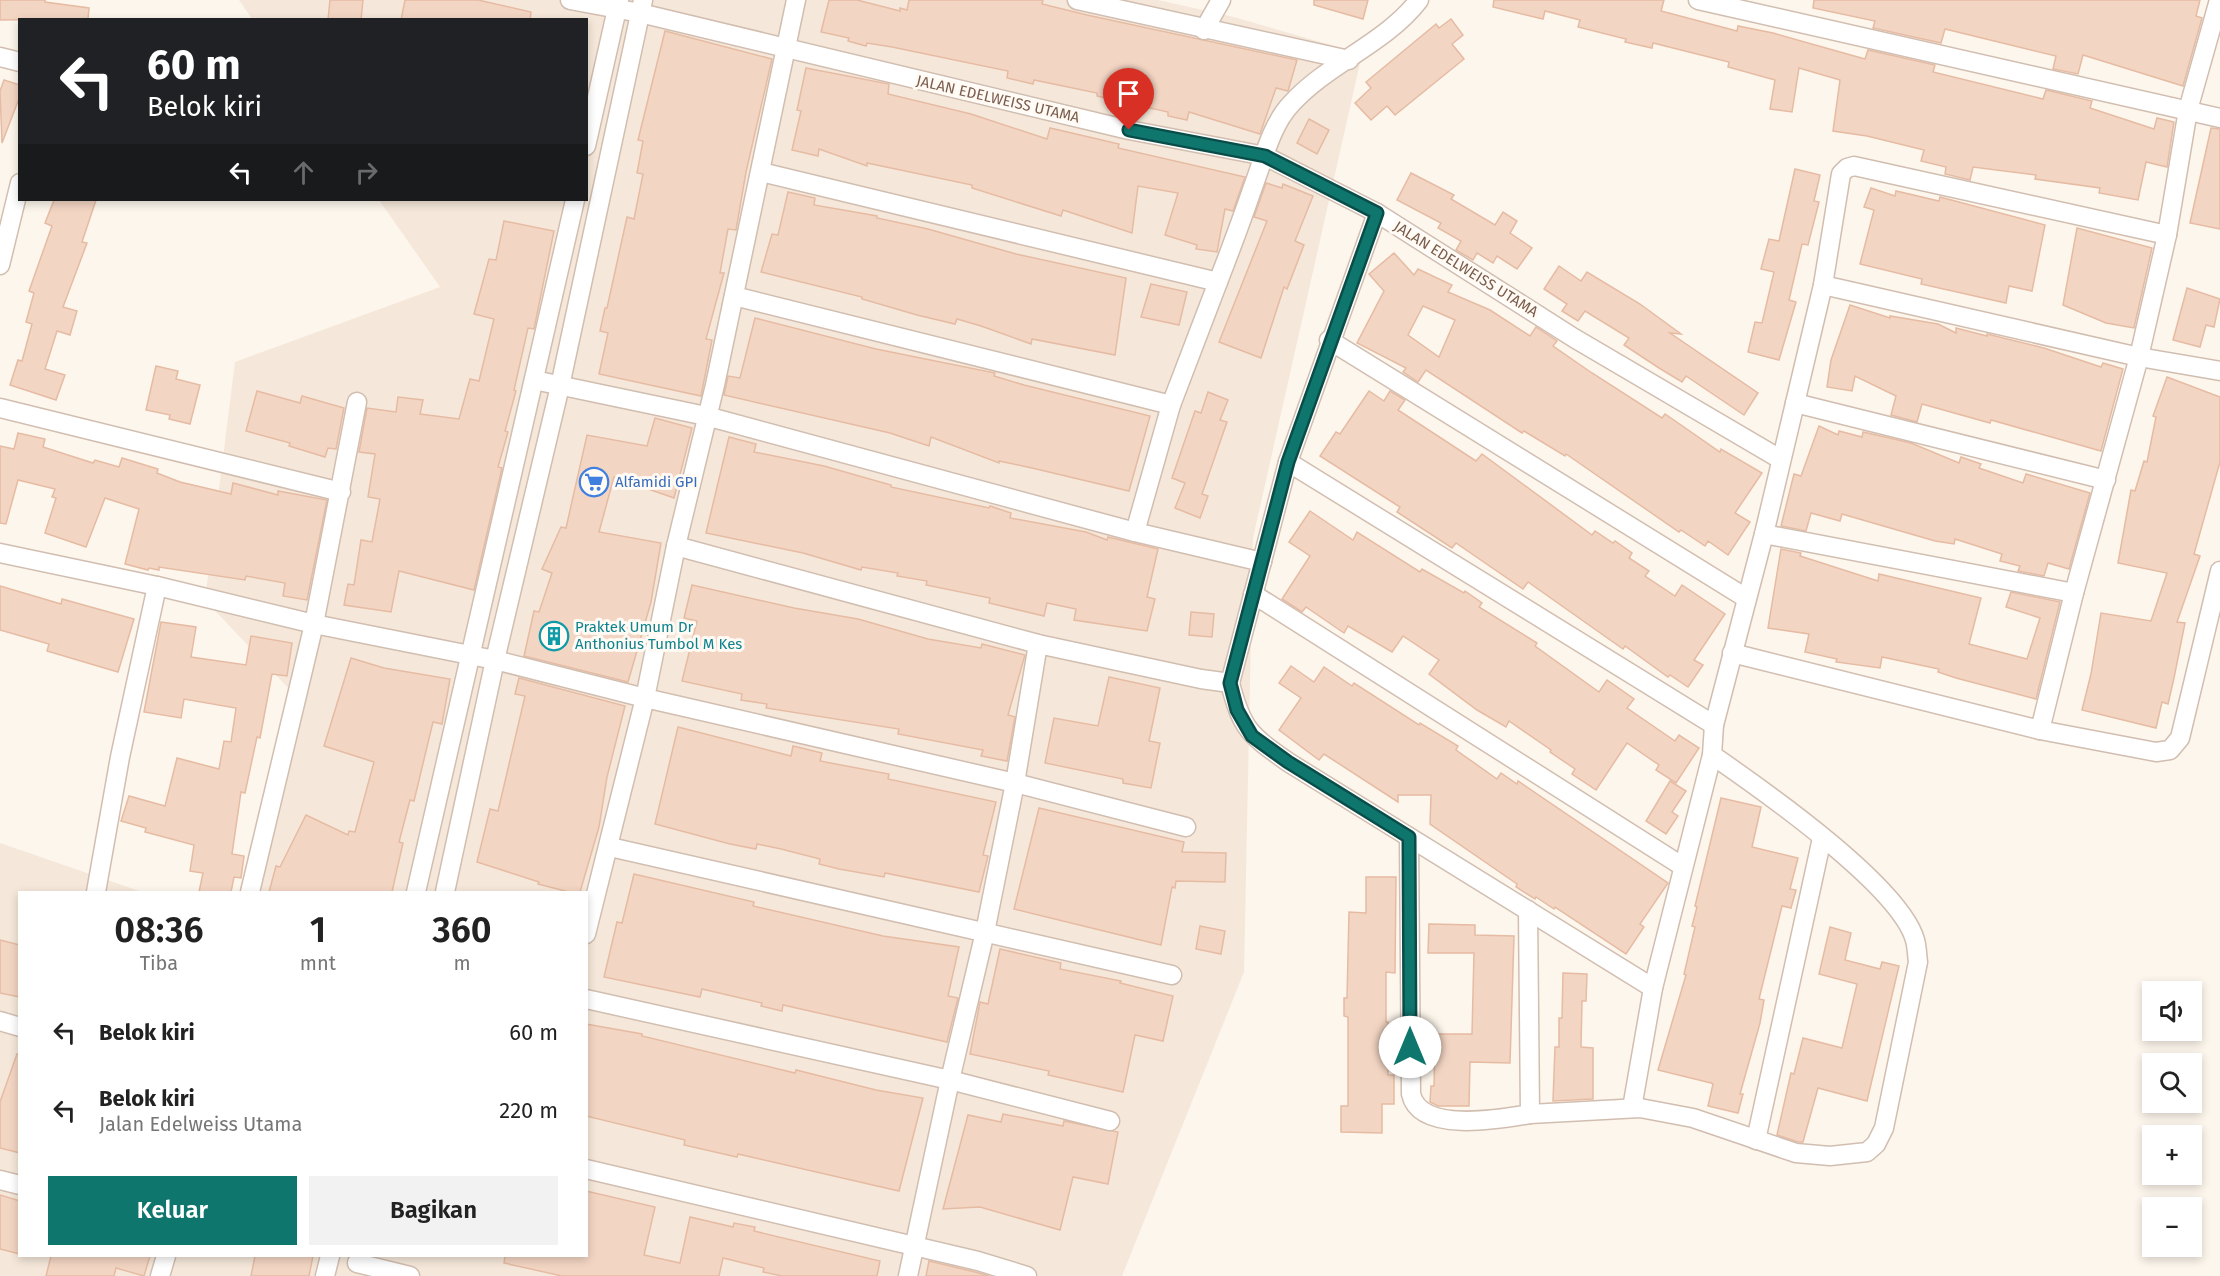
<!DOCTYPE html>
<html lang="id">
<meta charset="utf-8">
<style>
:root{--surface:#fff;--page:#f2f2f2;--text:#222;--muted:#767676;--accent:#0f766e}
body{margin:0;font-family:"Fira Sans",sans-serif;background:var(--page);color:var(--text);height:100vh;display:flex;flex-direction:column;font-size:22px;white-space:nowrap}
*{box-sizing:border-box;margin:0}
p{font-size:20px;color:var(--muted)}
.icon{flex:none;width:33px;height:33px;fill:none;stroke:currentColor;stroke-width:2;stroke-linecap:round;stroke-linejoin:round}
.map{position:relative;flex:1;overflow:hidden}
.details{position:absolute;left:18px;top:891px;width:570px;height:366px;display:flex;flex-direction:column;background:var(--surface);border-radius:0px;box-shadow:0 3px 9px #0003}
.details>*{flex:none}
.top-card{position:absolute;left:18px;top:18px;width:570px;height:183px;border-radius:0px;box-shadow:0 3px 9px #0003;background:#202124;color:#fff;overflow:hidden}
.controls{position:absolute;left:2142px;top:981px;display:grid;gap:12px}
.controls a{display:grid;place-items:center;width:60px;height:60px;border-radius:0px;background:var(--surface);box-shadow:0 3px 9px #0003;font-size:30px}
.pin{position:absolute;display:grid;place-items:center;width:51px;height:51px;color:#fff;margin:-62px -26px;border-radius:50% 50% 50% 0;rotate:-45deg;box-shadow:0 0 6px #0007}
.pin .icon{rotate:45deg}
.me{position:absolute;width:66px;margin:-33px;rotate:0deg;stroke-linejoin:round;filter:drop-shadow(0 0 4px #0008)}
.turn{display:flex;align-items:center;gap:21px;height:126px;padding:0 30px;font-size:27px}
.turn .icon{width:78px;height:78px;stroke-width:2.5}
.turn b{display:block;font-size:42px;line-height:51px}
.lanes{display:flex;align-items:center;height:57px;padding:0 30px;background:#0003;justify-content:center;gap:30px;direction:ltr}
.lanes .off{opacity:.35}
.eta{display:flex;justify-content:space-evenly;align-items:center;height:102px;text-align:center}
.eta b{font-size:36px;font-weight:600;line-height:42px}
.button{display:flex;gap:12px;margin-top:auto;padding:12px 30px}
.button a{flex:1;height:69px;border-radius:0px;background:var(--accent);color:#fff;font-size:24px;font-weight:600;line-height:69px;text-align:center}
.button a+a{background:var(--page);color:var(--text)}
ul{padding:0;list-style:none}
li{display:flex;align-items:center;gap:18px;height:78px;padding:0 30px}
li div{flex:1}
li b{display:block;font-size:22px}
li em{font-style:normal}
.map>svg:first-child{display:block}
.residential{fill:#f5e8da}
.building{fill:#f3d5c3;stroke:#e6bba3;stroke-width:1.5;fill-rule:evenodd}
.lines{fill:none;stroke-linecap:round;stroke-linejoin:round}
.street-casing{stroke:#d1beb0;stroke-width:21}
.street{stroke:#fff;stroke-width:18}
.route-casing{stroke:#0a4d48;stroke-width:15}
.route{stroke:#0f766e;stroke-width:10}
.labels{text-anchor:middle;stroke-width:6;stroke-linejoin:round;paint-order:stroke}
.street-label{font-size:15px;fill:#7a5c4d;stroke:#fffaf3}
.shop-label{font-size:15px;fill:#366cbe;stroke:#fffaf3;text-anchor:start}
.culture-label{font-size:15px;fill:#0d838f;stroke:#fffaf3;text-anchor:start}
</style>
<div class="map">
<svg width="2220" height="1276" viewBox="0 0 2220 1276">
<rect width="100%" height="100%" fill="#fdf6ec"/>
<!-- residential -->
<path class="residential" d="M239 0H1158L1234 17 1362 54 1253 538 1244 972 1122 1276H0V843L142 892H20V1256H586V892H256L291 691 205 600 235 362 440 287 379 200H586V20L252 19Z"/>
<!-- building -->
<g class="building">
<path d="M0 0H45V2L89 8 88 19 0 20Z"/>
<path d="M330 0H363L361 20H328Z"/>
<path d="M405 0H478L531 12 530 20H401Z"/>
<path d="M829 0H857L900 11V8L907 10 909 0H1043L1042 4 1087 15 1297 60 1288 91 1276 88 1260 134 1189 112 1187 120 1168 116V112L1097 96V93L1034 80 1033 84 1007 78 1008 71 892 47 867 43 866 46 848 41 849 38 821 32Z"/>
<path d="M1314 0H1368L1363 19 1314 5Z"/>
<path d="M1494 0H1664L1661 11 1737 31 1738 26 1773 33 1865 59 1868 50 1935 65 1933 72 2043 99 2046 90 2092 101 2090 108 2154 129 2157 118 2174 122 2167 167 2146 162 2138 200 2099 193 2100 188 2035 179 2036 175 1973 167 1970 180 1945 174 1946 167 1921 161 1924 150 1867 136 1833 131 1840 80 1799 68 1792 112 1770 109 1775 80 1728 67 1729 62 1653 43 1652 48 1625 42 1626 39 1578 27 1580 20 1545 11 1543 19 1493 7Z"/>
<path d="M1814 0H2200L2196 16 2202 18 2183 86 2083 55 2078 74 2053 69 2056 56 1945 29 1941 43 1873 28 1875 21 1813 8Z"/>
<path d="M1451 19 1463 35 1452 44 1464 59 1395 115 1387 106 1371 120 1355 103 1371 88 1366 82 1436 24 1439 28Z"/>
<path d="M665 31 772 59 746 172 736 230 728 229 720 273H724L706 339 712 340 701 396 599 374 608 333 600 331 605 308H607L627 217 634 219 643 174 637 173 643 141 638 140Z"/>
<path d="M806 68 889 84 888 94 971 114 1047 139 1050 128 1119 144 1118 148 1245 177 1233 211 1225 209 1217 252 1196 249 1197 245 1165 235 1178 193 1138 186 1132 233 1063 210 1061 216 972 188V185L867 163V166L819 149 818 156 792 150 801 111 797 110Z"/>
<path d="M4 80 20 85V96L2 143 0 91Z"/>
<path d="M1309 119 1329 130 1317 154 1297 143Z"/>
<path d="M2211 128 2220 129V229L2190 223Z"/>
<path d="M1795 169 1820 175 1814 201 1819 202 1808 245 1802 244 1789 300 1796 302 1779 360 1748 352 1755 322 1762 323 1774 272 1761 269 1769 239 1779 241Z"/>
<path d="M1411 173 1454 195 1451 199 1495 225 1503 212 1517 221 1510 233 1532 248 1517 269 1497 256 1493 263 1477 253 1473 260 1456 250 1461 241 1438 228 1441 223 1397 200Z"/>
<path d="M1266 183 1282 188 1283 184 1313 196 1295 241 1304 245 1287 289 1284 287 1261 358 1219 342 1267 221 1254 217Z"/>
<path d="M1871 188 1895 196 1896 191 1939 201 1940 197 2045 225 2032 291 2009 286 2006 303 1921 284 1922 279 1860 264 1874 210 1864 207Z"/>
<path d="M788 192 815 198 814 205 877 216V218L928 229 1016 254 1126 278 1115 355 1032 339 1031 344 981 326 957 319 955 324 917 315 862 299V297L761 272 772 234 778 235Z"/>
<path d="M54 200H96L82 242 87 243 63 307 77 311 70 335 57 331 45 369 65 375 56 400 10 385 18 360 22 361 32 324 26 322 34 293 29 291 52 226 45 223Z"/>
<path d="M504 221 554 231 534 329 528 328 514 390 516 391 505 431 508 432 498 467 502 468 474 590 399 571 391 612 344 605 348 584 354 585 361 540 372 542 380 499 368 497 375 454 359 452 367 408 396 412 398 397 423 400 420 414 459 419 470 379 479 381 494 319 474 314 489 259 496 260Z"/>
<path d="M2077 228 2152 248 2134 328 2106 323 2063 305Z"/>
<path d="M1394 253 1414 275 1418 269 1452 285 1448 292 1490 310 1530 336 1536 327 1557 341 1553 346 1592 373 1662 418 1665 414 1720 452 1721 449 1762 473 1735 513 1750 522 1728 555 1708 541 1705 546 1681 530 1679 532 1566 454 1565 456 1524 431 1522 433 1426 370 1418 382 1403 372 1406 368 1357 343 1384 291 1369 274ZM1423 306 1455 320 1439 357 1408 335Z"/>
<path d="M1559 266 1581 281 1587 272 1640 304 1681 334 1670 333 1758 393 1744 415 1686 376 1682 382 1659 368 1624 345 1629 338 1585 311 1578 321 1562 311 1567 304 1544 289Z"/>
<path d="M1151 284 1187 292 1179 325 1141 317Z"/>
<path d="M2187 288 2220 299 2214 327 2206 325 2200 347 2173 340Z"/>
<path d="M1850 305 1890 318V316L1938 324 1956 333V328L1987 336V334L2044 348 2101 367 2103 363 2123 369 2101 451 1991 420 1990 423 1922 404 1917 422 1891 415 1896 396 1855 376 1852 391 1827 387 1831 360Z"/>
<path d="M755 318 876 349 995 373 994 376 1024 385 1150 416 1129 491 1032 468 999 461V463L931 437 929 446 890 433 724 395 728 376 740 378Z"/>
<path d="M156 366 178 371 176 379 200 385 190 424 169 419 170 415 146 410Z"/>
<path d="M2167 377 2220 397V462L2194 554 2200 556 2177 622 2185 623 2174 678 2168 704 2162 702 2156 728 2082 710 2091 674 2101 613 2151 621 2167 573 2118 563 2131 490 2135 491 2144 461 2147 462 2156 417 2153 416Z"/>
<path d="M257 391 300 403 302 396 344 408 336 449 328 448 325 457 289 446 290 443 246 431Z"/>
<path d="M1369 391 1384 401 1390 391 1405 400 1398 410 1476 461 1482 454 1592 535 1595 531 1613 543 1615 541 1632 553 1629 558 1649 571 1645 576 1675 596 1682 585 1725 614 1694 660 1703 665 1688 687 1670 675 1668 677 1625 646 1623 649 1528 582 1523 589 1456 543 1452 548 1397 512 1400 507 1320 456 1336 432 1340 434Z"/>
<path d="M1208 392 1228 400 1220 420 1227 422 1202 494 1208 496 1200 518 1175 508 1185 483 1172 478 1195 411 1201 413Z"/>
<path d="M655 418 692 428 674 498 614 477 599 532 661 543 651 602 628 682 524 656 534 611 539 612 552 573 542 569 561 527 566 528 587 435 647 446Z"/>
<path d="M1819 426 1838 435 1839 431 1862 437 1863 432 1911 443 1959 463 1961 457 1981 464 1979 468 2023 483 2026 474 2090 493 2069 569 2048 563 2044 576 2018 571 2020 566 2000 561 2002 554 1955 539 1954 544 1935 541 1842 514 1840 521 1811 513 1806 531 1781 526 1794 474 1801 476Z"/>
<path d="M18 433 45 439 43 447 93 463 95 460 119 467 122 458 158 469 157 473 180 482 231 494 233 483 278 495V491L327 500 307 600 283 596 285 583 246 576 245 580 159 567V570L149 568 148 570 125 564 139 509 105 498 86 547 45 533 56 498 52 497 55 489 18 480 6 524 0 523V446L14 449Z"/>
<path d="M729 437 756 444 754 452 824 466 891 485V487L989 508 990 506 1011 513 1010 518 1086 532 1107 540 1108 537 1158 549 1147 597 1155 599 1147 631 1074 620 1076 609 1047 603 1044 616 989 603 990 598 926 585 927 581 897 576 898 573 862 567 861 570 803 553 706 533Z"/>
<path d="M1310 511 1353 540 1357 532 1420 572 1422 569 1464 593 1465 591 1482 603 1479 607 1537 643 1535 646 1599 692 1607 680 1634 699 1627 708 1675 741 1679 735 1699 748 1676 783 1656 770 1659 765 1627 743 1596 790 1572 774 1575 769 1550 752 1551 750 1509 721 1506 727 1477 710 1429 674 1439 660 1403 636 1392 652 1348 626 1344 633 1306 607 1302 612 1282 599 1310 556 1289 542Z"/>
<path d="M1781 549 1801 553 1800 556 1878 581 1879 574 1981 598 1969 644 2027 659 2040 618 2006 607 2011 592 2060 602 2036 699 1956 678 1938 672 1939 669 1882 657 1880 668 1836 662 1837 659 1805 652 1809 634 1768 628Z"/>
<path d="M692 585 794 608 858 619 928 639 981 648 982 644 1025 655 1008 715 1015 717 1007 761 981 756 983 750 898 734 899 729 766 708 767 704 741 700 742 694 682 681 697 621 684 618Z"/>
<path d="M0 586 61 604 62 599 134 619 118 672 47 651 49 644 0 630Z"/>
<path d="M1191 612 1214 614 1212 637 1189 635Z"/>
<path d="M161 622 196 627 191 657 246 665 251 636 292 643 287 676 272 674 260 738 257 737 245 793 241 792 232 854 244 856 241 878 234 877 231 892H199L203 873 190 871 194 845 145 832 146 828 121 821 129 796 165 806 177 758 219 769 224 741 231 742 236 708 184 699 181 718 144 712Z"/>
<path d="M351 658 384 668 450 679 442 724 433 722 414 801 410 800 399 842 403 843 392 892H269L276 866 280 867 306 815 348 835 349 831 355 832 374 762 324 746Z"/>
<path d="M1291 666 1314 682 1324 667 1352 686 1354 683 1419 725 1420 723 1458 746 1456 750 1497 779 1501 773 1517 784 1518 781 1668 883 1640 924 1644 927 1626 954 1555 907 1554 909 1536 897 1535 899 1516 887 1517 884 1430 824 1431 795H1398V802L1324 754 1319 760 1279 730 1301 698 1279 683Z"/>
<path d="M1109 677 1160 688 1149 741 1160 743 1151 788 1123 783V779L1045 763 1054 718 1098 726Z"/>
<path d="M519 678 625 706 607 777 599 827 580 892H569L538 884 539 882 477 862 490 809 498 811 525 696 515 694Z"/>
<path d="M678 727 791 756 793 746 822 753 820 761 889 774 888 779 996 802 983 855 988 856 979 892 885 873 884 877 839 869 819 864 820 859 781 849 757 844 756 849 730 844 655 824Z"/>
<path d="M1670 781 1686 791 1672 812 1678 816 1666 834 1646 821Z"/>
<path d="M1721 798 1761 807 1752 847 1798 858 1790 889 1796 890 1791 908 1782 906 1759 999 1764 1000 1760 1023 1740 1094H1743L1738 1113 1708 1106 1713 1084 1711 1083 1658 1070 1686 975 1684 974 1695 927 1692 926 1697 907 1695 906Z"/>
<path d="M1039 808 1184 842 1182 852 1226 853 1225 882 1176 881 1175 888 1172 887 1161 945 1014 909Z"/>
<path d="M634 874 754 902 753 906 883 936 959 947 948 996 958 998 947 1042 783 1005 782 1011 761 1006 762 1003 702 989 700 997 604 977 617 922 622 923Z"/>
<path d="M1366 877H1396L1395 973 1386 972V1022H1388V1075H1394V1104H1382V1133L1341 1132V1106H1348V1017L1344 1016V998H1347L1349 912 1366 913Z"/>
<path d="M1429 924 1475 925V935L1514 936 1510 1063 1470 1062 1469 1106H1438L1430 1102 1431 1086H1434L1435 1034H1472L1474 953H1428Z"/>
<path d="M1200 926 1225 931 1221 954 1196 949Z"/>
<path d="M1830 927 1851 933 1845 960 1880 969 1882 962 1899 966 1867 1101 1818 1088 1803 1142H1798L1777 1135 1791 1073 1794 1074 1803 1038 1842 1048 1857 984 1819 974Z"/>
<path d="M0 940 20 945V997L0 993Z"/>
<path d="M1000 949 1061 963 1060 969 1121 981 1120 983 1173 996 1163 1041 1135 1035 1123 1092 1048 1075 1049 1071 970 1054 980 1002 988 1004Z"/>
<path d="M1563 973 1587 974 1586 1001H1582L1581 1047 1593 1048V1099L1553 1101 1555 1047H1559V1018H1562Z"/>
<path d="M586 1024 642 1034V1036L795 1073 796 1070 876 1090 923 1098 899 1191 738 1154 737 1157 684 1145 685 1140 586 1116Z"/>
<path d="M17 1054 20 1055V1153L0 1148V1102Z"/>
<path d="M1003 1114 1063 1126 1064 1121 1118 1132 1108 1184 1073 1177 1060 1230 980 1207 943 1209 968 1115 1001 1122Z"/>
<path d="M586 1191 655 1207 644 1255 680 1263 690 1217 733 1227 734 1223 755 1227 754 1231 880 1261 877 1276H782L763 1272 764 1268 723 1258 719 1276H562L504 1263 505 1256H586Z"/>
<path d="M0 1195 20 1201V1254L0 1249Z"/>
<path d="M51 1256H150L144 1276 116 1268 114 1276H46Z"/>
<path d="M255 1256H313L309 1276H251Z"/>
<path d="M929 1261 975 1272 989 1276H926Z"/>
</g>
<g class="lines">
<!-- street casing -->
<g class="street-casing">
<g id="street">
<path d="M570 0 640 13 1129 130 1265 156 1377 213 1574 338 1780 459"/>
<path d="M1077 0 1349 60"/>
<path d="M1698 0 2220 118"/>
<path d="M1204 30 1221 0"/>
<path d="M0 57 20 62"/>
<path d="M586 146 619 0"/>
<path d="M0 265 20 183"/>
<path d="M1218 282C1230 251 1242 219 1253 187 1263 161 1271 125 1291 104 1328 63 1385 44 1419 0"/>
<path d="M1823 285 2139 357 2220 371"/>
<path d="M734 296 1171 405 1218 282 761 172"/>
<path d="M1329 340 1746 598"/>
<path d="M534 380 706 416 1135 532 1262 562"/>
<path d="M1795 403 2106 480"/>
<path d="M0 408 341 492"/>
<path d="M1288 462 1714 725"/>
<path d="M1135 532 1171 405"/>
<path d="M1764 534 2074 593"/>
<path d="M676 546 1038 644 1201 679 1230 683 1288 462 1377 213"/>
<path d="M0 553 157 586 314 624 495 660 645 698 1015 783 1186 827"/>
<path d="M1253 594 1682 866"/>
<path d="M1732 653 2040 730 2156 752 2170 750 2180 738 2220 571"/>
<path d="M1230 683C1242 730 1250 735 1288 762L1653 988"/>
<path d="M2040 730 2074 593 2139 357 2167 235 2188 110 2219 0"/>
<path d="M1409 837 1411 1094C1420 1134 1501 1119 1530 1114L1528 910"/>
<path d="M610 847 1172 975"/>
<path d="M96 892 120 757 157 586"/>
<path d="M250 892 314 624 357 402"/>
<path d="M416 892 575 200"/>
<path d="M445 892 495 660 560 386 643 0"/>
<path d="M586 934 645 698 676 546 715 385 796 0"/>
<path d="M586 999 950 1080 1110 1121"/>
<path d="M0 1021 20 1027"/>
<path d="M1632 1108 1653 988 1712 755 1714 725 1764 534 1823 285 1841 174 1847 168 1854 166 2167 235"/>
<path d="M1530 1114 1640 1108 1693 1118 1796 1153 1830 1156 1867 1152 1876 1144 1884 1128 1918 962C1917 955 1917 947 1915 940 1900 886 1760 788 1712 755"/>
<path d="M1756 1140 1822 838"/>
<path d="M586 1169 978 1261 1027 1276"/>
<path d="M0 1180 20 1185"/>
<path d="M357 1263 410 1276"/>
<path d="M160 1276 166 1256"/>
<path d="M325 1276 330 1256"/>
<path d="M908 1276 950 1080 985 932 1015 783 1038 644"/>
</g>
</g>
<!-- street -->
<use href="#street" class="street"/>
</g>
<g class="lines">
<!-- route casing -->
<g class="route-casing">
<path id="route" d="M1129 130 1265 156 1377 213 1288 462 1230 683 1237 710 1252 736 1288 762 1409 837 1410 1047"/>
</g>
<!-- route -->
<use href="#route" class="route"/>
</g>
<!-- icons -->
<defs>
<g id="supermarket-ring" transform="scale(1.5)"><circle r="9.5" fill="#fffaf3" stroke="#3f7fe0" stroke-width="1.5"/><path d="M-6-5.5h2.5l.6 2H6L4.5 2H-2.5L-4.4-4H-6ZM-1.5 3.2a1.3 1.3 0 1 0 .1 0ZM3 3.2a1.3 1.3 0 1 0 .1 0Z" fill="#3f7fe0"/></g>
<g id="building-ring" transform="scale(1.5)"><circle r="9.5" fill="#fffaf3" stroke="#0f9aa8" stroke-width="1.5"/><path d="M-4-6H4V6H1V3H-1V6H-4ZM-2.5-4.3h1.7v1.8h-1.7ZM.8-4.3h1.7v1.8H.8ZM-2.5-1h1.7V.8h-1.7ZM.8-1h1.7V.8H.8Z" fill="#0f9aa8"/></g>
</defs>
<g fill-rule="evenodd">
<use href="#supermarket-ring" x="594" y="482"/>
<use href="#building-ring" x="554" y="636"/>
</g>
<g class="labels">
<!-- street labels -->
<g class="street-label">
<text transform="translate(998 99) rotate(13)" y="5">JALAN EDELWEISS UTAMA</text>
<text transform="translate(1466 269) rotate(32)" y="5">JALAN EDELWEISS UTAMA</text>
</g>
<!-- shop labels -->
<g class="shop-label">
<text x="615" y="487">Alfamidi GPI</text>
</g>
<!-- culture labels -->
<g class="culture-label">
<text x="575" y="632">Praktek Umum Dr<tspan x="575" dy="17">Anthonius Tumbol M Kes</tspan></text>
</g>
</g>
</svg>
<div class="controls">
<a><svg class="icon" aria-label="sound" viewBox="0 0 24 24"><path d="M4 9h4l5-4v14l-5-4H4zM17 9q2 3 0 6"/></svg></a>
<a><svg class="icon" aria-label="search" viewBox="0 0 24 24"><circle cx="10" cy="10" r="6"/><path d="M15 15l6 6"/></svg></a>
<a>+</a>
<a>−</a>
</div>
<div class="pin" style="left:1129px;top:130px;background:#d93025"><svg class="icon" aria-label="arrive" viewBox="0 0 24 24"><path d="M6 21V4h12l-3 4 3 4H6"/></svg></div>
<svg class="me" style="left:1410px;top:1047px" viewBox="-20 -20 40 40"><circle r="19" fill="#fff"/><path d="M0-13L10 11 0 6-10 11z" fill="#0f766e"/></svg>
<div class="top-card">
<div class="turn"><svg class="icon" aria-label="left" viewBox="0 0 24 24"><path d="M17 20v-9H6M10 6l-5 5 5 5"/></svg><div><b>60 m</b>Belok kiri</div></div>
<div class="lanes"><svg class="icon" aria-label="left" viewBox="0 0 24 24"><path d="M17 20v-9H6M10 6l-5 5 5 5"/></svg><svg class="icon off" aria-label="ahead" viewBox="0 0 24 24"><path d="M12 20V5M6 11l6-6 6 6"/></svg><svg class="icon off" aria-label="right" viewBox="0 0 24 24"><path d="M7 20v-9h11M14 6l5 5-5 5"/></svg></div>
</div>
<section class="details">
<div class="eta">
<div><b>08:36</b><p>Tiba</p></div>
<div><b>1</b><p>mnt</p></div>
<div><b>360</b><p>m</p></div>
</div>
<ul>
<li><svg class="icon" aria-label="left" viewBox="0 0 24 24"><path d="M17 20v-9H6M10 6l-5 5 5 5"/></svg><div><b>Belok kiri</b></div><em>60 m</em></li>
<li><svg class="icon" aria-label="left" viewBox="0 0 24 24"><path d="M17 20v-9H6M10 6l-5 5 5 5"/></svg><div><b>Belok kiri</b><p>Jalan Edelweiss Utama</p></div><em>220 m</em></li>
</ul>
<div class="button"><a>Keluar</a><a>Bagikan</a></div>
</section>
</div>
